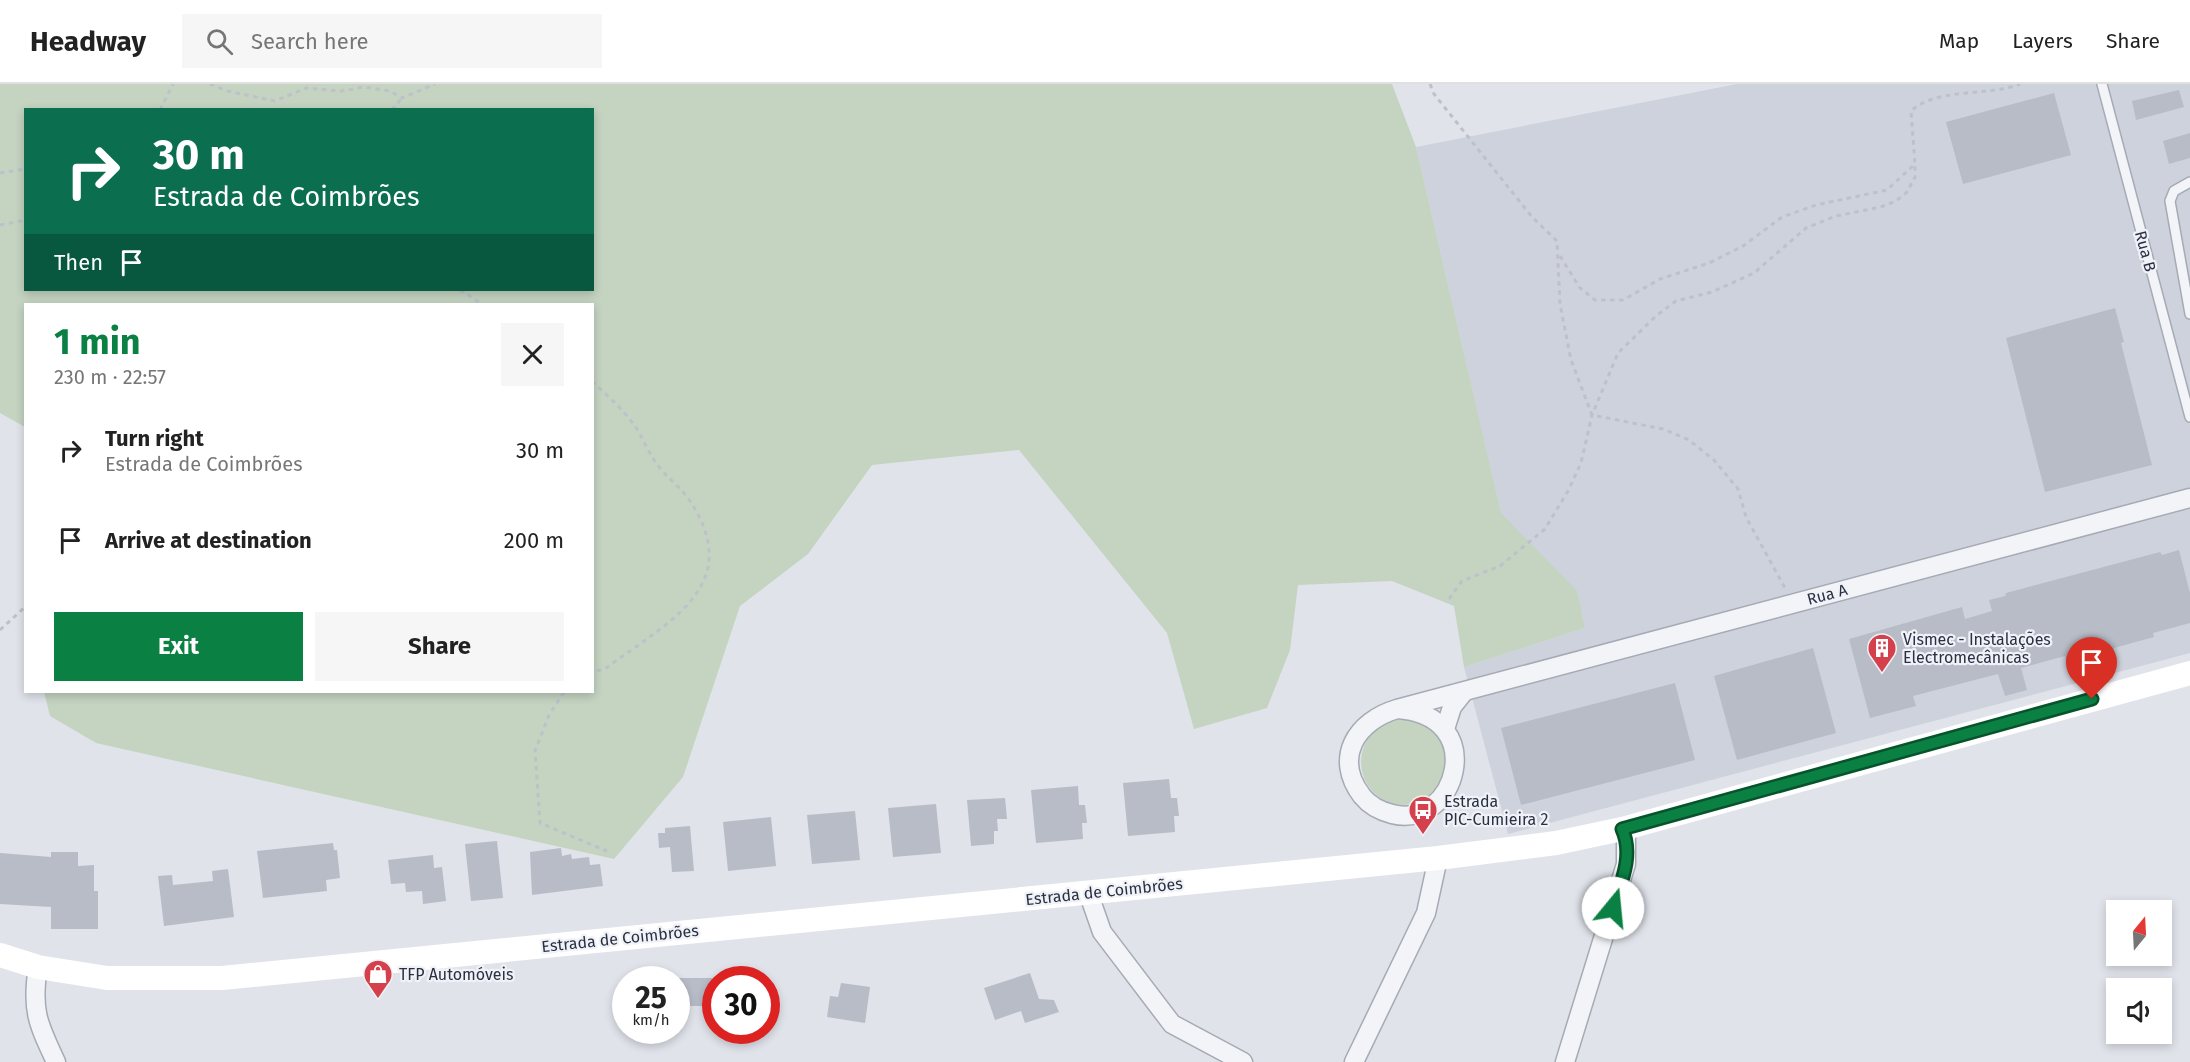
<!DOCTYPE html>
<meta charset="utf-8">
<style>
:root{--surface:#fff;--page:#f6f6f6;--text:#222;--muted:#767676;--line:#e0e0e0;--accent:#0b8043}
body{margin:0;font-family:"Fira Sans",sans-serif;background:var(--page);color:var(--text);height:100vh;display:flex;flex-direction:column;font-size:22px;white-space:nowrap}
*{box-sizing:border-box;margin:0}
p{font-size:20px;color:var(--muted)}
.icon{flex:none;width:33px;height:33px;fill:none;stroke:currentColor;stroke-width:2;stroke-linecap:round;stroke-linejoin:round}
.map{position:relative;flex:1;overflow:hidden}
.side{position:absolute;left:24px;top:219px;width:570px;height:390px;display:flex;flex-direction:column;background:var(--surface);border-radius:0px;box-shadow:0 3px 9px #0003}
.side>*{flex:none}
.guide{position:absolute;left:24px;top:24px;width:570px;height:183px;border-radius:0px;box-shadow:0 3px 9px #0003;background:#0b6e4f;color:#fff;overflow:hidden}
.needle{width:39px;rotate:18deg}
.controls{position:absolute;left:2106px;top:816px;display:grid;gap:12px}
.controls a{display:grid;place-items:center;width:66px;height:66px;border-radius:0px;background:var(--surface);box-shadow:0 3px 9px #0003;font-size:30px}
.speed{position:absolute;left:612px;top:882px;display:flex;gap:12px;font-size:30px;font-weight:700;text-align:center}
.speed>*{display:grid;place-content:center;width:78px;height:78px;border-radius:50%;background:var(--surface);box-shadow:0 3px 9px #0003;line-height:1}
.speed small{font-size:15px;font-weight:400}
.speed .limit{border:9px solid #d22;background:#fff;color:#111}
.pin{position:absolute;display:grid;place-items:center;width:51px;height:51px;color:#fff;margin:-62px -26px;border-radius:50% 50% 50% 0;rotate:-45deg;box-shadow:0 0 6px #0007}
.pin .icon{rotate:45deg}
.me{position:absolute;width:66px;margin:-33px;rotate:17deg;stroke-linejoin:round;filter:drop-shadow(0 0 4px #0008)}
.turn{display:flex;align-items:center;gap:21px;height:126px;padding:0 30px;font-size:27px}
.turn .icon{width:78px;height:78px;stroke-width:2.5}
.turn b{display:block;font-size:42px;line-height:51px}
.then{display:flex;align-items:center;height:57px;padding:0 30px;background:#0003;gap:12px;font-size:22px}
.round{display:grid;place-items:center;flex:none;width:63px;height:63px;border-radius:0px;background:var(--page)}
.summary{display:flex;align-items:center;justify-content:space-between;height:102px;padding:0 30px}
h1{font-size:36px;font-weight:700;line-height:45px;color:var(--accent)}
.cta{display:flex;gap:12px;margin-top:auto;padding:12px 30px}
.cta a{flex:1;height:69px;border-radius:0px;background:var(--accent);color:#fff;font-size:24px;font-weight:700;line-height:69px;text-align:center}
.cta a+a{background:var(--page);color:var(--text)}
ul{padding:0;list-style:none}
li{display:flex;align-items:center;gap:18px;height:90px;padding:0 30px}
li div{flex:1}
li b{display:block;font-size:22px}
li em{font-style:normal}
header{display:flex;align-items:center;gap:36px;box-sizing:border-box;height:84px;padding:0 30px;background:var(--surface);border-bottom:2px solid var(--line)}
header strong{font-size:28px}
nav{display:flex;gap:33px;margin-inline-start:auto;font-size:21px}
.search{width:420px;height:54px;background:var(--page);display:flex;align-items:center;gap:15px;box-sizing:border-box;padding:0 21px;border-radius:0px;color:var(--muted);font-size:22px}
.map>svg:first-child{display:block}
.built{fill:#ced2dc}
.green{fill:#c4d4c1;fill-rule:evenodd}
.building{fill:#b7bcc7}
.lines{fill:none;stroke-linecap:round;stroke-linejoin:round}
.lane-casing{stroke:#a5aab4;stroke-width:12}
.street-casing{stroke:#a5aab4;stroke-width:21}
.path{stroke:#bec1c9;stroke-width:3;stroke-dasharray:4.5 4.5;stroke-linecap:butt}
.lane{stroke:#f3f4f8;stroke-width:9}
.street{stroke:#f3f4f8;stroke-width:18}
.secondary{stroke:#fff;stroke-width:24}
.route-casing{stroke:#07532c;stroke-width:15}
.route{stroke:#0b8043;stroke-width:10}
.labels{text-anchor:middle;stroke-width:4.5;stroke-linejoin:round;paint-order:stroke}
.street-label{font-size:16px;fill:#283042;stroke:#f0f2f7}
.poi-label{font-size:16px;fill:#283042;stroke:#f0f2f7;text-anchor:start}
</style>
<header>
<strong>Headway</strong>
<div class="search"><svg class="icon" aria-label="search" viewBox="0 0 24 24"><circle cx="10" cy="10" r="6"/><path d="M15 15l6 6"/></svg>Search here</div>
<nav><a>Map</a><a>Layers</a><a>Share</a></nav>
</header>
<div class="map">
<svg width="2190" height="978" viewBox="0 0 2190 978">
<rect width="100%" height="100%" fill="#e0e3ea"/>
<!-- built -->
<path class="built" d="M1737 0H2190V569L1508 750 1464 583 1585 544 1576 507 1501 430 1416 63Z"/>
<!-- green -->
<g class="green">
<path d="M0 0H1392L1416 63 1501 429 1577 507 1585 544 1464 583 1454 522 1392 497 1298 501 1290 566 1267 624 1194 645 1167 549 1019 366 872 381 808 470 740 522 683 693 614 775 96 659 50 632 44 608H592V220H26L25 343 0 329ZM26 26H592V206H26Z"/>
<circle cx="1404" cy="678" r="43"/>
</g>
<!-- building -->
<g class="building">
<path d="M2179 6 2184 23 2136 36 2132 17Z"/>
<path d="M2054 9 2071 71 1963 100 1946 38Z"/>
<path d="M2190 49V74L2169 80 2163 57Z"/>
<path d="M2115 224 2124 258 2121 259 2152 381 2045 408 2006 254Z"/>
<path d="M2179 466 2190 509V539L2153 549 2154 553 2114 564V568L2068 580 2065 572 2021 584 2027 606 2005 612 1998 590 1913 612 1916 622 1870 634 1849 555 1962 523 1965 535 1992 527 1989 516 2005 512 2006 509 2160 468 2162 471Z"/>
<path d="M1813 564 1836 649 1737 676 1714 592Z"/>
<path d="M1675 599 1695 676 1521 721 1501 644Z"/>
<path d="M1169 695 1171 714H1177L1179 732H1174L1175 748 1128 752 1123 699Z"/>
<path d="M1078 702 1079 721H1085L1087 739H1082L1083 755 1036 759 1031 706Z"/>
<path d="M1005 714 1007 735H997L998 747H994V760L971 762 967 716Z"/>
<path d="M936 720 941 769 893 773 888 724Z"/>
<path d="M855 727 860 776 812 780 807 731Z"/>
<path d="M771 733 776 782 728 787 723 738Z"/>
<path d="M690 742 694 787 672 788 670 763 659 764 658 749H665V744Z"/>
<path d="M497 757 503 814 471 817 465 760Z"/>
<path d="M333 759 334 766H337L340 794 326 796 327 807 263 814 257 767Z"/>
<path d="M561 764 562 772 571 770 572 775 589 773 590 781 600 780 603 802 532 811 530 768Z"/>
<path d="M51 768H78V782L94 781V807H98V845H51V823L0 820V769L51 773Z"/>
<path d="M433 771 434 784 442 783 446 817 423 820 422 807 406 808 405 799 391 800 388 776Z"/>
<path d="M228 785 234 833 164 842 158 792 172 791 173 801 213 797 212 787Z"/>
<path d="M1030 889 1039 915 1054 916 1059 928 1025 939 1021 927 995 936 984 904Z"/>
<rect x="676" y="894" width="36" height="28"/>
<path d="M841 899 870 903 865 939 827 933 830 912 838 913Z"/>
</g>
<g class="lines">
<!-- lane casing -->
<g class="lane-casing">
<g id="lane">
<path d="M2102 0 2190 333"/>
<path d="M2190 98 2174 107 2170 117 2190 230"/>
</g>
</g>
<!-- street casing -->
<g class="street-casing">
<g id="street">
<path d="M1397 625C1491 631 1456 747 1392 730 1380 727 1370 722 1362 712 1333 674 1356 637 1397 625L2190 414"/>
<path d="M1445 645 1452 623 1464 608"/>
<path d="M1088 808 1102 848 1172 940 1243 978"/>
<path d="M38 883C31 926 38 940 56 978"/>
<path d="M1354 978 1426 829 1438 774"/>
<path d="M1565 978 1626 780V754L1622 745"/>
</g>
</g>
<!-- path -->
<g class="path">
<path d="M210 0 227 7 275 17 306 4 341 7 364 3 390 7 402 14 435 0"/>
<path d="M1430 0 1434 10 1532 133 1557 157 1560 220 1571 276 1592 331 1663 345 1689 356 1714 376 1738 405 1746 433 1785 504"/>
<path d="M160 26 173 0"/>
<path d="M392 26 402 14"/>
<path d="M0 89 26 85"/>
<path d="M0 141 26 136"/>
<path d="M1560 172 1580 204 1595 216H1623L1660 195 1709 179 1743 162 1782 133 1816 121 1887 106 1915 80 1911 27C1937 3 1987 13 2020 0"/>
<path d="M460 206 482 220"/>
<path d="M592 297C605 310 620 322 631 337 642 350 647 367 657 380 666 393 679 402 688 414 748 501 668 538 606 584L592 589"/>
<path d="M1449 515 1462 497 1500 482 1545 445 1568 407 1581 379 1592 331 1618 269 1656 232 1676 217 1712 208 1754 189 1806 144 1836 132 1881 123 1896 117 1907 108 1915 93V80"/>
<path d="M0 546 26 522"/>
<path d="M564 608 549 631 535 667 540 739 607 767"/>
</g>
<!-- lane -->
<use href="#lane" class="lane"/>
<!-- street -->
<use href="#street" class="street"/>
<!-- secondary -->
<path class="secondary" d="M0 871 38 883 107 894H222L1438 774 1556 759 1622 745 2190 589"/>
</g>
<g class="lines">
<!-- route casing -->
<g class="route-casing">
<path id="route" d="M1613 824C1621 799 1634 771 1622 745L2092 615"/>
</g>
<!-- route -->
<use href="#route" class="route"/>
</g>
<!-- icons -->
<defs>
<g id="building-pin" transform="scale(1.5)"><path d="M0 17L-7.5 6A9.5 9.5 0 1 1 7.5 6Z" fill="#d4404c" stroke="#f0f2f7"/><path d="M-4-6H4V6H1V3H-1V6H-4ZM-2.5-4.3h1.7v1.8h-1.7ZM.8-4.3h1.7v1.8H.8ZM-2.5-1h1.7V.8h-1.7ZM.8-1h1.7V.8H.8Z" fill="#fff"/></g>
<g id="bus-pin" transform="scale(1.5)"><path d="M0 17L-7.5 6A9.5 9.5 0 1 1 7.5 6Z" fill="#d4404c" stroke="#f0f2f7"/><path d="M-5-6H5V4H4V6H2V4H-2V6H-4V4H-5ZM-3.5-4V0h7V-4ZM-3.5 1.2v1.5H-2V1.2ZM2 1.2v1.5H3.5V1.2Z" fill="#fff"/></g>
<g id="shop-pin" transform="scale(1.5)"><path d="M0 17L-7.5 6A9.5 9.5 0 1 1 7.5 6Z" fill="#d4404c" stroke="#f0f2f7"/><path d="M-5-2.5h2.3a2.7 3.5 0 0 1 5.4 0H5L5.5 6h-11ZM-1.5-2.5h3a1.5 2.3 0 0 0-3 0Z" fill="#fff"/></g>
</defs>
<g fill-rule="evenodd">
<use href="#building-pin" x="1882" y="564"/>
<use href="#bus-pin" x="1423" y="726"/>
<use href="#shop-pin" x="378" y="890"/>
</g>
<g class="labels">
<!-- street labels -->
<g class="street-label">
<text transform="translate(2146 167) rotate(75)" y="6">Rua B</text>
<text transform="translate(1827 510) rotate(-15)" y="6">Rua A</text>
<text transform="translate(1104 807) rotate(-6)" y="6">Estrada de Coimbrões</text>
<text transform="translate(620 854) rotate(-6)" y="6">Estrada de Coimbrões</text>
</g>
<!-- poi labels -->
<g class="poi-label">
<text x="1903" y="561">Vismec - Instalações<tspan x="1903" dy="18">Electromecânicas</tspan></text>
<text x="1444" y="723">Estrada<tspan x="1444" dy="18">PIC-Cumieira 2</tspan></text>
<text x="399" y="896">TFP Automóveis</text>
</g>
</g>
</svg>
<div class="controls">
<a><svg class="needle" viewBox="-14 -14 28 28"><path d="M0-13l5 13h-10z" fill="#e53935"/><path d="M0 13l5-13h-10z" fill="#767676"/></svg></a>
<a><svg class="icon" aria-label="sound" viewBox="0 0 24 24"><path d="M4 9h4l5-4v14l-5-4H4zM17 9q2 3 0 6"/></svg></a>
</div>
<div class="speed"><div>25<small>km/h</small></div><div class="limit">30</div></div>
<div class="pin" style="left:2092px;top:615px;background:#d93025"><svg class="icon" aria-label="arrive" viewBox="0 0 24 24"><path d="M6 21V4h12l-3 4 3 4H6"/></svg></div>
<svg class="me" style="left:1613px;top:824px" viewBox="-20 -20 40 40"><circle r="19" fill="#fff"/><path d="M0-13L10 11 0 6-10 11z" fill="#0b8043"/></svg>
<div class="guide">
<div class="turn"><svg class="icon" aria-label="right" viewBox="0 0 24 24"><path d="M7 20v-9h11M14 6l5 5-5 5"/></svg><div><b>30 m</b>Estrada de Coimbrões</div></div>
<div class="then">Then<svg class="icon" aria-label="arrive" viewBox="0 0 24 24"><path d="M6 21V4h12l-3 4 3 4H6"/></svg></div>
</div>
<section class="side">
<div class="summary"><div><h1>1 min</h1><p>230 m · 22:57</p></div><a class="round"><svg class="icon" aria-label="close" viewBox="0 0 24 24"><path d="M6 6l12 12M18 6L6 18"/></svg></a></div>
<ul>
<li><svg class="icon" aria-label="right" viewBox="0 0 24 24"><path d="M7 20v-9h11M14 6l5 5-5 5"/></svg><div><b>Turn right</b><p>Estrada de Coimbrões</p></div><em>30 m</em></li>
<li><svg class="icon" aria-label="arrive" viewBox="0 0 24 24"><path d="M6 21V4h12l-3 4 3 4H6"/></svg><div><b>Arrive at destination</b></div><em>200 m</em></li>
</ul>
<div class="cta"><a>Exit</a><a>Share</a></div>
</section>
</div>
